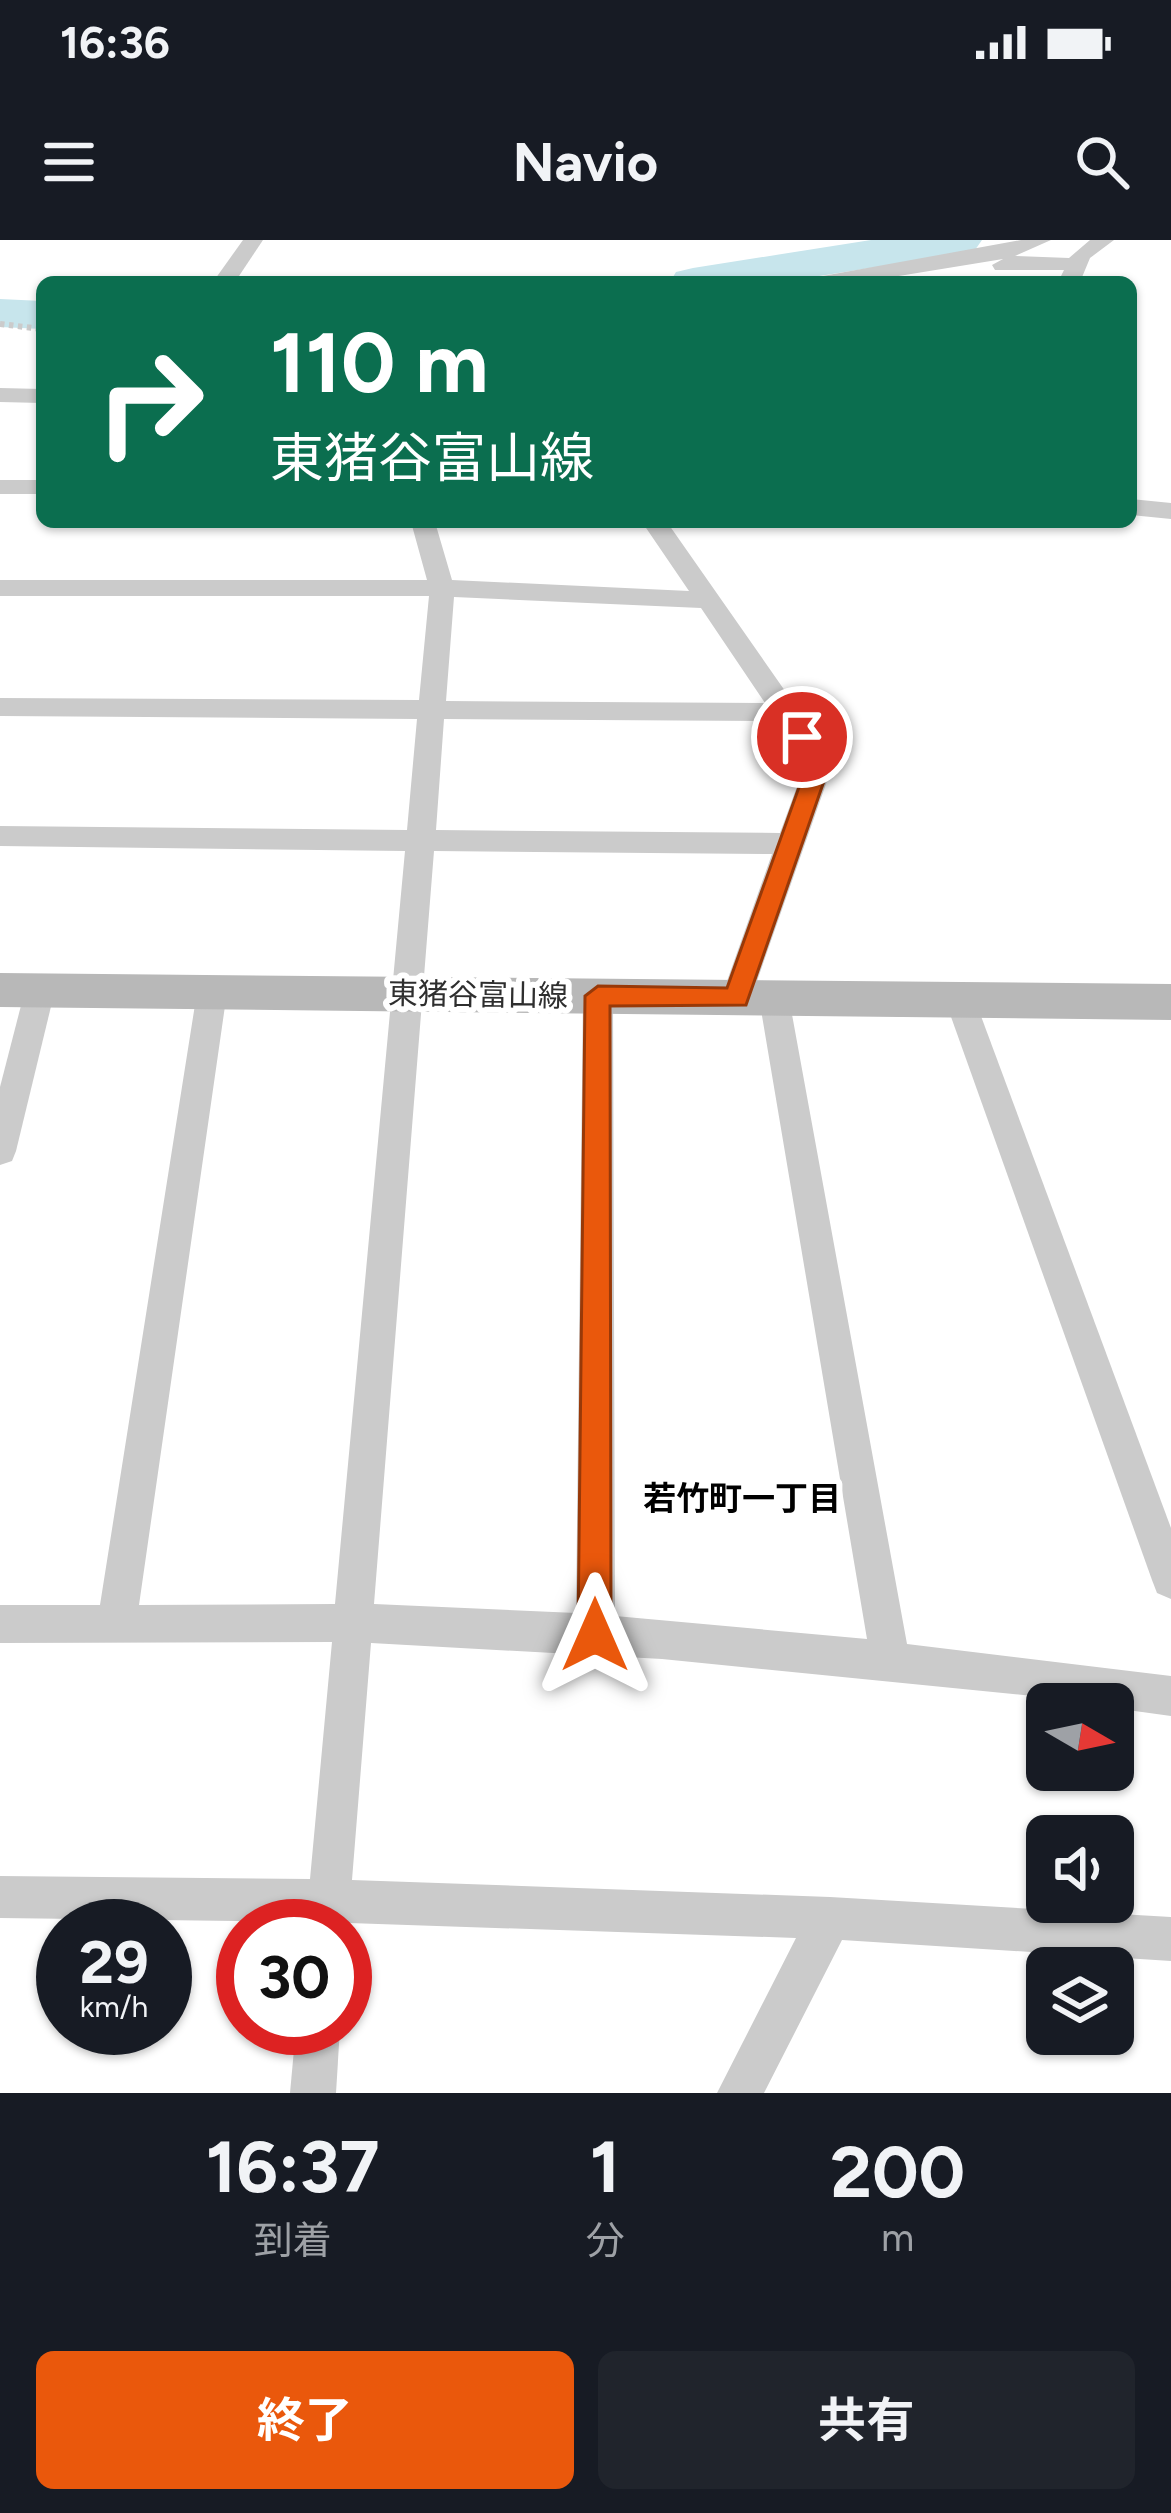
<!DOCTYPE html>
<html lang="ja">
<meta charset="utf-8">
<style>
:root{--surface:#171b24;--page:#20242c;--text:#f1f3f6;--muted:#9ea1a6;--accent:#ea580c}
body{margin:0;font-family:Figtree,"Noto Sans JP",sans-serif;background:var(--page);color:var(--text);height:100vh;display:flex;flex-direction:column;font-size:45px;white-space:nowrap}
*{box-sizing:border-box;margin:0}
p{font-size:39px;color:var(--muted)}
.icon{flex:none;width:66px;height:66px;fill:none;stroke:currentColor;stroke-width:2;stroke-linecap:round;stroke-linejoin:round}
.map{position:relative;height:1853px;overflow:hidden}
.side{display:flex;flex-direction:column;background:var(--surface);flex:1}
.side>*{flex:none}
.top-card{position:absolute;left:36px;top:36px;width:1101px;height:252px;border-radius:18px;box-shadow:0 3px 9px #0004;background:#0b6e4f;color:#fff;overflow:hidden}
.needle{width:78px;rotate:99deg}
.buttons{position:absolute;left:1026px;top:1443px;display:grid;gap:24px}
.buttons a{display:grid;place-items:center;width:108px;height:108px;border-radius:18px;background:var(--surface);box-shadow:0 3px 9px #0004;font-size:60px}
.speed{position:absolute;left:36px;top:1659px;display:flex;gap:24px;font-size:60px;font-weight:700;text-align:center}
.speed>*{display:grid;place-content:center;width:156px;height:156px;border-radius:50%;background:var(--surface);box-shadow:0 3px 9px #0004;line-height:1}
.speed small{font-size:30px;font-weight:400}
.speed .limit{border:18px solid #d22;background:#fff;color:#111}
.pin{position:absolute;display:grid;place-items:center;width:102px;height:102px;color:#fff;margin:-51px;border:6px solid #fff;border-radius:50%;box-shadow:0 3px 12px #0007}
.me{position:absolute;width:132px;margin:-66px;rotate:0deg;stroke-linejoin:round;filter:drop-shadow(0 0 9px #0008)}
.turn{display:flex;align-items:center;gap:42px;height:252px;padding:0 36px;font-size:54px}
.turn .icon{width:156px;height:156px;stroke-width:2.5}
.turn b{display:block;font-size:84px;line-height:102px}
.eta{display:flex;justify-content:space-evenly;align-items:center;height:204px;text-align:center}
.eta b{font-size:72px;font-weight:700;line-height:84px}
.primary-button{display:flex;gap:24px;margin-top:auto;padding:24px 36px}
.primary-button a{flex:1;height:138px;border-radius:18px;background:var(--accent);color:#fff;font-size:48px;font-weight:700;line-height:138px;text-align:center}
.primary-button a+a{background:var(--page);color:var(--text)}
.status{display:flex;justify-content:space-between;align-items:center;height:84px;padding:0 60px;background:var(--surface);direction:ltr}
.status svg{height:33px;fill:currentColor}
header{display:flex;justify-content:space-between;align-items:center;height:156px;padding:0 36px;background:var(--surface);font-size:54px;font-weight:700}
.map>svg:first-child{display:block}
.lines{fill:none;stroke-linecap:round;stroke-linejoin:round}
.river{fill:#c7e5ec;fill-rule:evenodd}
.path{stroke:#cbcbcb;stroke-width:6;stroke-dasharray:4.5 4.5;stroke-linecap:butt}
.street{fill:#cbcbcb;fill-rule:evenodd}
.secondary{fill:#b8b8b8;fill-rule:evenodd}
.route{fill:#ea580c;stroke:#983908;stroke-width:3}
.labels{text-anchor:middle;stroke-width:12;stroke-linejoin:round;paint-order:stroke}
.street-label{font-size:30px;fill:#2e2e2e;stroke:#fff}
.neighbourhood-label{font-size:33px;font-weight:bold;fill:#000;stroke:#fff}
</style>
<div class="status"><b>16:36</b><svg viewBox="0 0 49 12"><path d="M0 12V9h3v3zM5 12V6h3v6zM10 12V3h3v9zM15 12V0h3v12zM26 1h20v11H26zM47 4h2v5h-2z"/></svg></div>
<header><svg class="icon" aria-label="menu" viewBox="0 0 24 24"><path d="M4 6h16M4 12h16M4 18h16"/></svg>Navio<svg class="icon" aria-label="search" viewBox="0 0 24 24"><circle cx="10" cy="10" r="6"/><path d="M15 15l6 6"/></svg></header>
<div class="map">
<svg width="1171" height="1853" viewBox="0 0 1171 1853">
<rect width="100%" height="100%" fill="#fff"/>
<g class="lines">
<!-- river -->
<g class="river">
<path d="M871 0H982L975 10 959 14 781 42H670L676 32 693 28Z"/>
<path d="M0 59 42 61V89L0 87Z"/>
</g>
<!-- path -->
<path class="path" d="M0 84 42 89"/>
<!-- street -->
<g class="street">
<path d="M243 0H263L235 42H213Z"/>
<path d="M1021 0H1051L1015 16 1069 18 1090 0H1114L1090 18 1080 42H1058L1064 30H995L992 25 1003 19 862 42H812L823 36Z"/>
<path d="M0 148 42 149V163L0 162Z"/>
<rect x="0" y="240" width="42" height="14"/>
<path d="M1131 259 1171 263V279L1131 275Z"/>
<path d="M411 282H435L452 340 689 351 642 282H667L834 521 751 758 747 767H725L721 758 772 614 434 611 374 1364 576 1373 583 756 587 747H609L613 756 615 1376 867 1399 759 758 763 749H785L789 758 907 1404 1171 1436V1476L1113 1468V1464L662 1419 371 1403 352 1640 830 1657 1171 1677V1721L842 1700 764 1853H717L796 1698 349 1683 345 1694V1686H306V1682L0 1678V1636L310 1639 332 1402 0 1403V1365H100L197 752 201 744H223L227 752 139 1365 335 1364 405 611 0 606V586L407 590 417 479 0 476V458L419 460 429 356H0V340H427ZM454 357 701 368 765 463 446 461ZM444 479 778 481 806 522 780 593 436 590Z"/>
<path d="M40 738 51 742 55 750 16 911 12 921 0 925V847L25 750 29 742Z"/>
<path d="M960 748 971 751 975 760 1171 1288V1359L1157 1353 1152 1340 945 760 949 751Z"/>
<path d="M296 1788H340L336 1853H290Z"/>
</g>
<!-- secondary -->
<path class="secondary" d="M0 733 1171 744V780L0 767Z"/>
</g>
<!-- route -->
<path class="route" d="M802 489 811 491 831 521 746 765 610 766 611 1395 606 1407 595 1411 583 1407 578 1395 585 756 598 746 727 748 808 522 791 497Z"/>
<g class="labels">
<!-- street labels -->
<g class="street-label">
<text transform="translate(478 755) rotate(1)" y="10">東猪谷富山線</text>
</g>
<!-- neighbourhood labels -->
<g class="neighbourhood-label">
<text x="742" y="1270">若竹町一丁目</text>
</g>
</g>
</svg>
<div class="buttons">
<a><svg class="needle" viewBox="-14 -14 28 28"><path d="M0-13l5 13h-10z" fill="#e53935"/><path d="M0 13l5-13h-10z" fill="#9ea1a6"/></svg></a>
<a><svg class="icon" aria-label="sound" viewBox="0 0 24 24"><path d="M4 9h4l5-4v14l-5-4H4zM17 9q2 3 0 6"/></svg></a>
<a><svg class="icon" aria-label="layers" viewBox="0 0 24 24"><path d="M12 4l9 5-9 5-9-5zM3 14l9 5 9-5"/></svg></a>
</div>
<div class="speed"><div>29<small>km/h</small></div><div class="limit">30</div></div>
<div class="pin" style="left:802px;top:497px;background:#d93025"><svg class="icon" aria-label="arrive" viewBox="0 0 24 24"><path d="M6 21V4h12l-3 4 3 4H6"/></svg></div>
<svg class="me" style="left:595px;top:1395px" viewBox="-20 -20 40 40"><path d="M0-17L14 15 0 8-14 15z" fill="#ea580c" stroke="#fff" stroke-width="4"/></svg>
<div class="top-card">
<div class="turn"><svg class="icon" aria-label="right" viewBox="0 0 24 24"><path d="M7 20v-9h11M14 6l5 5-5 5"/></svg><div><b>110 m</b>東猪谷富山線</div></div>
</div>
</div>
<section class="side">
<div class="eta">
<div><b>16:37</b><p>到着</p></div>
<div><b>1</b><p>分</p></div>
<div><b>200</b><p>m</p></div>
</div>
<div class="primary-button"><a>終了</a><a>共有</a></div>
</section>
